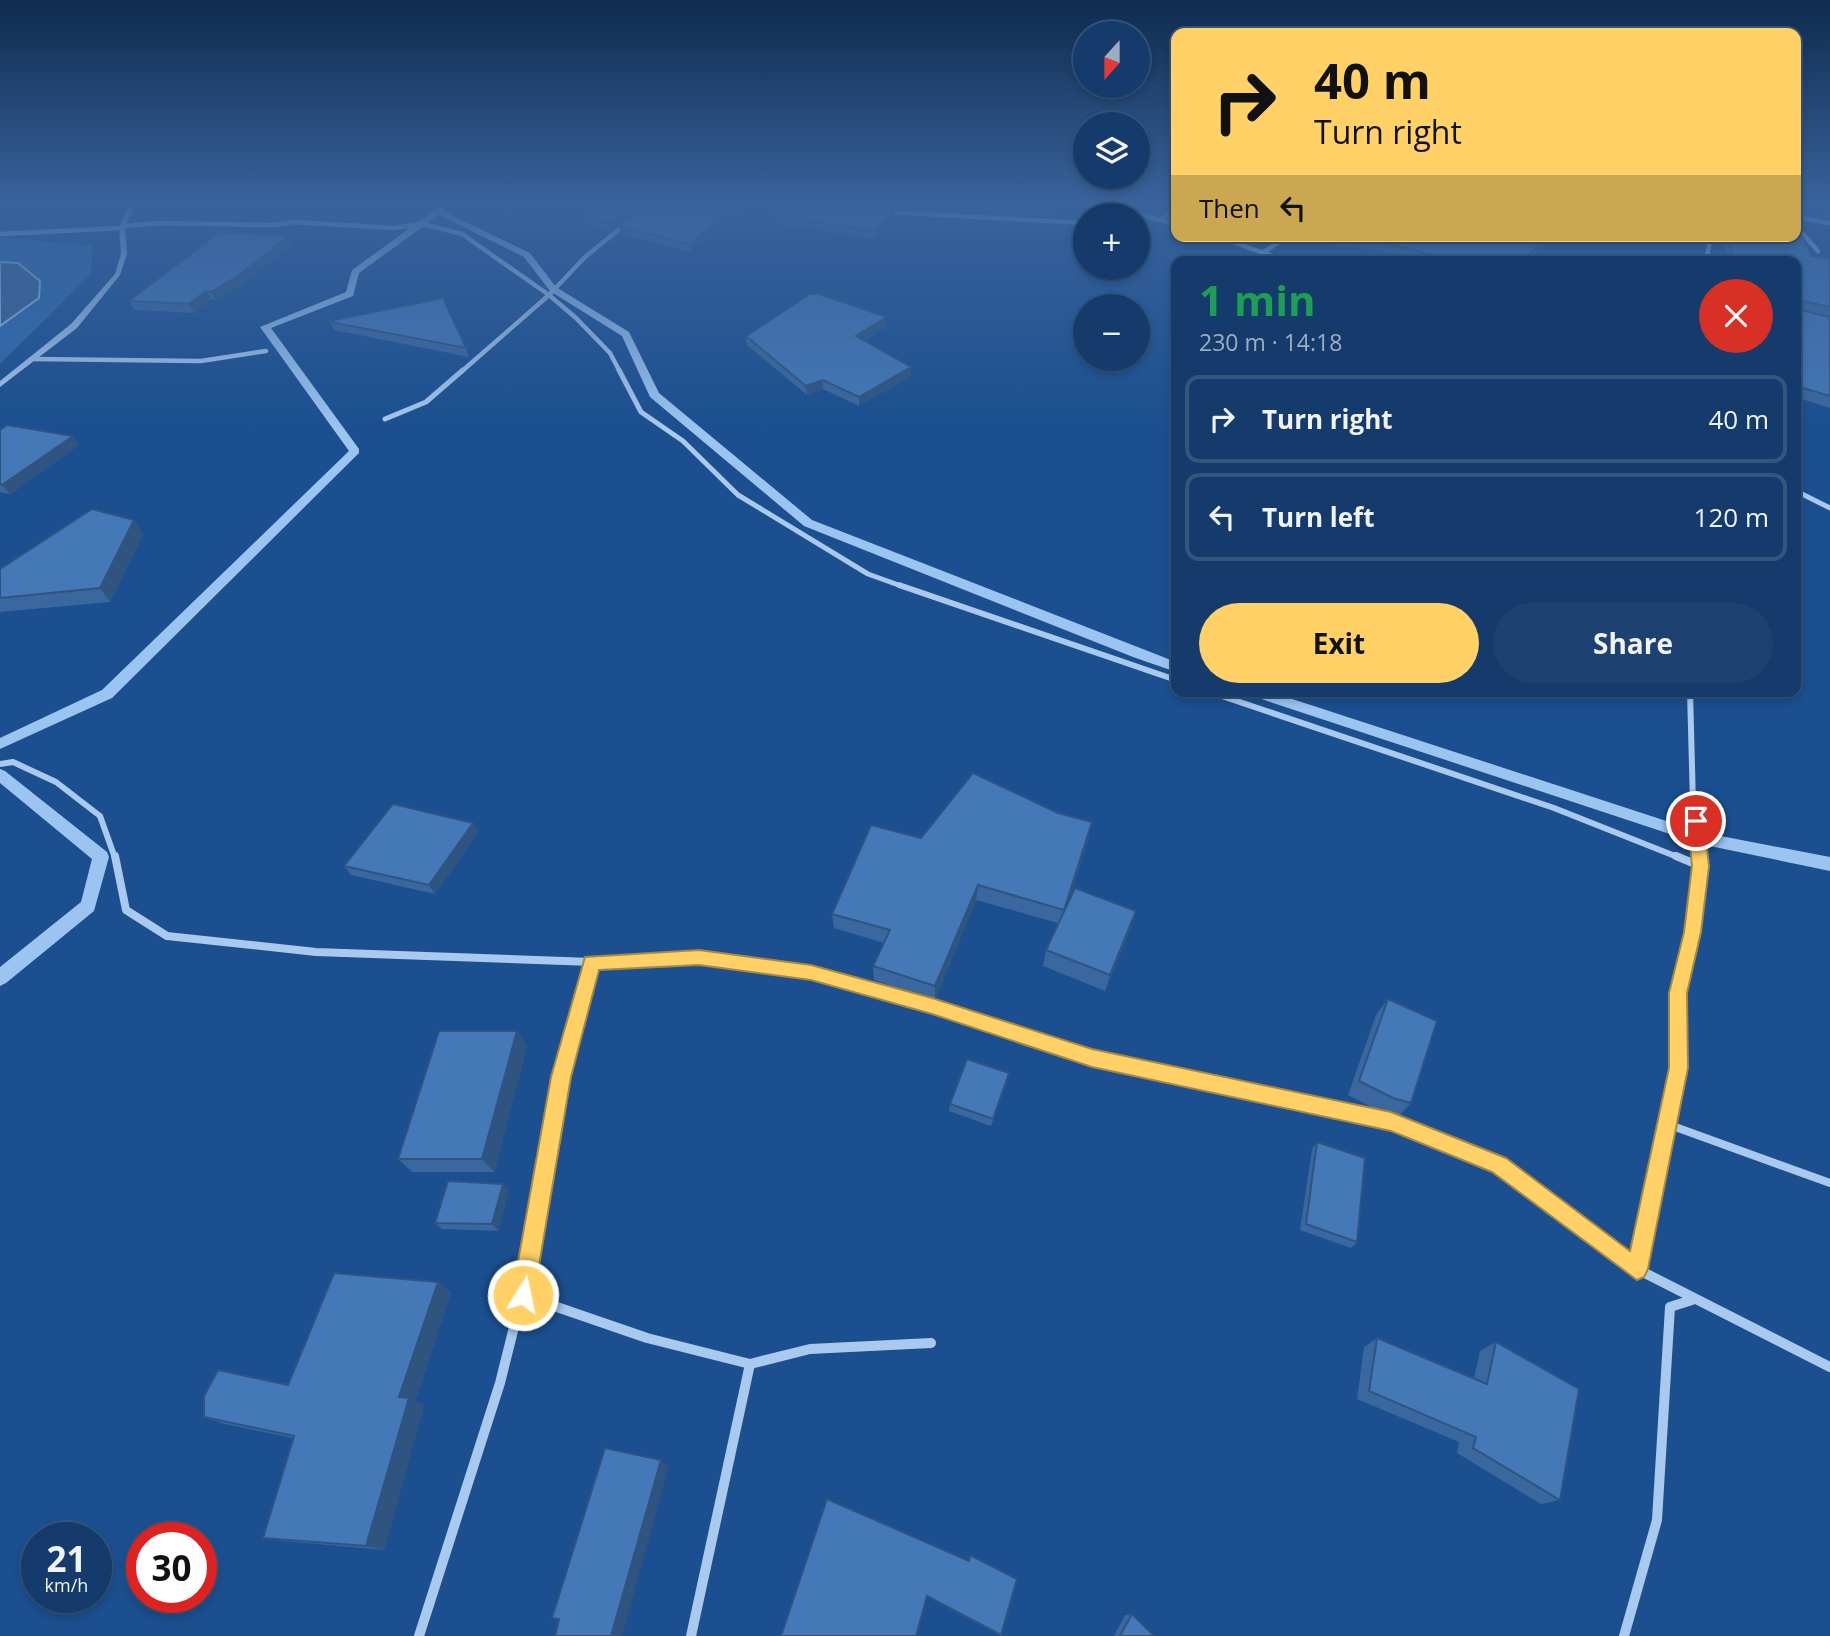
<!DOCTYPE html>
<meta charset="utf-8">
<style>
:root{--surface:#143b6b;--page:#1d4271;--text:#f1f3f6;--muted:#9dadc1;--line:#33557e;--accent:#ffd166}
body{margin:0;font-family:"Open Sans",sans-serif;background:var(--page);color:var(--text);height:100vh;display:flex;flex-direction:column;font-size:26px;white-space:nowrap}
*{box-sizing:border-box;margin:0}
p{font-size:23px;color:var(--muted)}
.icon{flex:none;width:38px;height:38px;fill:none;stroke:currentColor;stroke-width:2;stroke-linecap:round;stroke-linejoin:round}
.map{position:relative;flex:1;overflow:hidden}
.panel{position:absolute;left:1171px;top:256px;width:630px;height:441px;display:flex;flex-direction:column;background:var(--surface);border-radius:14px;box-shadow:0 4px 10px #0003,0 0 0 2px var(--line)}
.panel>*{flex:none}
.banner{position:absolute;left:1171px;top:28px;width:630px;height:214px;border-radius:14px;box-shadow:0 4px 10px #0003,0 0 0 2px var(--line);background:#ffd166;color:#111;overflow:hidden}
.needle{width:46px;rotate:201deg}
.buttons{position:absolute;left:1073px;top:21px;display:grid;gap:14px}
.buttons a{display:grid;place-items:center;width:77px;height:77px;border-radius:50%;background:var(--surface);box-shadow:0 4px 10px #0003,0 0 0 2px var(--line);font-size:35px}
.speed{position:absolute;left:21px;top:1522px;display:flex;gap:14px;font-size:35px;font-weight:700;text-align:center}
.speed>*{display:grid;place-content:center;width:91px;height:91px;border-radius:50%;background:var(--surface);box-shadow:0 4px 10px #0003,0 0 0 2px var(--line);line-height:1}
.speed small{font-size:18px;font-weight:400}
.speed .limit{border:10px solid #d22;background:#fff;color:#111}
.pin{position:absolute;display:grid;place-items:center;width:60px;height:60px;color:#fff;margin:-30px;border:4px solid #fff;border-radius:50%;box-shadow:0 2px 7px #0007}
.me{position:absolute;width:77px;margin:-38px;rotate:10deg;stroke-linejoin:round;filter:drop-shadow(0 0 5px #0008)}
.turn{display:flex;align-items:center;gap:24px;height:147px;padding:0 28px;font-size:32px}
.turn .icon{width:91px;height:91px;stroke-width:2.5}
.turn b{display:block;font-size:49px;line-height:60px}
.then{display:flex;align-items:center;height:66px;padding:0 28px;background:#0003;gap:14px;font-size:26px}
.round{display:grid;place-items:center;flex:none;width:74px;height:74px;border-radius:37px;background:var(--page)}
.summary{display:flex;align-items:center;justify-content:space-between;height:119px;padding:0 28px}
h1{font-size:42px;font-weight:700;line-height:52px;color:#1e9e55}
.button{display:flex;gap:14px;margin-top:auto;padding:14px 28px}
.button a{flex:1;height:80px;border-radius:42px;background:var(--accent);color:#111;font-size:28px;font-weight:700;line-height:80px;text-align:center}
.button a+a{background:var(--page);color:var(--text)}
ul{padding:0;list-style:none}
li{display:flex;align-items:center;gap:21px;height:88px;margin:0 14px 10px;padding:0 14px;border:4px solid var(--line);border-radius:14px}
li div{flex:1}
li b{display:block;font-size:26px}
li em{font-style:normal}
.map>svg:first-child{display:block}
.green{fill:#2e69ad}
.water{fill:#3c6290;stroke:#9cc4f0;stroke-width:2}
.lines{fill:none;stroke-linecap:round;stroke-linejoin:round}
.stream{fill:#9cc4f0;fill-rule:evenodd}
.minor-far4{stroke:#a9c9ee;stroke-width:4.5}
.minor-far3{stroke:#a9c9ee;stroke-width:5}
.minor-far2{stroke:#a9c9ee;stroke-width:6}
.minor-far1{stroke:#a9c9ee;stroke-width:8}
.minor{stroke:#a9c9ee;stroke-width:10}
.tertiary{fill:#a9c9ee;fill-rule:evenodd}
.wall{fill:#3a679d}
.shaded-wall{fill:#305480}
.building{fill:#4478b7;stroke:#305480;stroke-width:2}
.route{fill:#ffd166;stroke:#a68842;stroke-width:2}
</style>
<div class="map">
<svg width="1830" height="1636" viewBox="0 0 1830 1636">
<rect width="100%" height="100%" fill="#1b4f8f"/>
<!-- green -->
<path class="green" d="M0 237 93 246 91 274 0 364V326L38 298 19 263 0 262Z"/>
<!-- water -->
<path class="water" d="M0 262 18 263 40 281 39 298 0 326Z"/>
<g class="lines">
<!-- stream -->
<g class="stream">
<path d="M442 201H450L443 211 530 253 556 287 629 332 659 393 812 520 1176 662V672L1133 657 804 526 650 397 622 336 550 291 524 257 439 215 359 273 353 296 271 328 359 449V453L112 698 0 749V738L102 690 349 451 260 327 346 292 352 270 435 210Z"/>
<path d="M1244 691H1268L1700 832 1830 857V871L1700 844 1246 694Z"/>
<path d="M0 769 5 771 107 852 109 857 94 911 6 983 0 986V967L81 902 92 859 0 783Z"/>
</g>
<!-- minor-far4 -->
<g class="minor-far4">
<path d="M1090 201 1176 224"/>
<path d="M887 212 1085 223"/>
<path d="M1796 217 1830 223"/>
<path d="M1162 219 1176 207"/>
<path d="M123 226 159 223 272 225 293 222 394 228 423 224 462 234 549 295 576 318 610 353 620 372"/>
<path d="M1796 226 1818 251"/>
<path d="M0 234 122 228"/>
<path d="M1216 236 1286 261"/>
<path d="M1265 251 1289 236"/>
<path d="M1706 261 1711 236"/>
<path d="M33 359 201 361 266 351"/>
<path d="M461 372 549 295 585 257 627 223"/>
</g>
<!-- minor-far3 -->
<g class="minor-far3">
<path d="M619 370 641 412 683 441 738 495 868 574 904 587"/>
<path d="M385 419 426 402 463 370"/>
<path d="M1796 491 1830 508"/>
</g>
<!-- minor-far2 -->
<g class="minor-far2">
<path d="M899 585 1176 680"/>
<path d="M1207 691 1554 808 1680 858"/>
<path d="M1690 691 1693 804 1700 838V858"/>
<path d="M0 764 13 762 56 782 100 816 115 858"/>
</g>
<!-- minor-far1 -->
<g class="minor-far1">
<path d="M115 856 126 910 167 936 316 952 592 962 699 957 811 973 932 1006 1092 1058 1391 1121 1499 1165 1548 1202"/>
<path d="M1676 856 1700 866"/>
<path d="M1667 1124 1830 1183"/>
<path d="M539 1202 561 1077 592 962"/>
<path d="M1651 1202 1679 1068 1678 993 1692 932 1700 856"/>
</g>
<!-- minor -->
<g class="minor">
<path d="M1546 1200 1637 1269 1830 1367"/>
<path d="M1637 1269 1651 1200"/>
<path d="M522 1295 647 1338 750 1364 810 1349 931 1343"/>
<path d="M419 1636 500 1383 522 1295 539 1200"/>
<path d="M691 1636 750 1364"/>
<path d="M1624 1636 1657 1520 1670 1307 1692 1300"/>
</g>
<!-- tertiary -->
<path class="tertiary" d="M130 201H136L125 228 127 254 120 275 77 328 0 387V381L71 324 115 274 121 254 119 228Z"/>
</g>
<!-- wall -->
<g class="wall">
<path d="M584 201H650L609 231 585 224 583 216 599 208 585 203Z"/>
<path d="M853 201H1059L1048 215 952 206 949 209 907 205 904 208H896Z"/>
<path d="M895 210V218L875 239 775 223V215Z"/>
<path d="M743 211 690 252 621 234 619 226Z"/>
<path d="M289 236 293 244 240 286 216 300 211 299 194 313 134 310 129 301Z"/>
<path d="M1308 236H1549L1546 243 1528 261H1419L1381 250 1338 246Z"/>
<path d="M1722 236H1796L1811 256 1830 259V408L1796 397V261H1727Z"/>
<path d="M330 321 466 348 469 357 334 330Z"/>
<path d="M887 326 864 341 911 376 859 406 823 389 807 395 747 345 746 336Z"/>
<path d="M0 430 79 445 10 494 0 492Z"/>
<path d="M134 520 143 534 110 602 0 612V569Z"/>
<path d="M473 823 478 832 435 894 351 875 344 866Z"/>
<path d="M1089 837 1068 903 1131 928 1105 991 1043 966 1046 950 1058 923 976 900 935 1000 874 980 873 966 884 943 834 928 832 914 921 838Z"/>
<path d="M1388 999 1411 1103 1398 1117 1381 1112 1348 1095 1376 1015Z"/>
<path d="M517 1031 527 1046 494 1172H412L398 1159Z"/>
<path d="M1007 1081 991 1126 949 1111 950 1104Z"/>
<path d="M1317 1142 1357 1242 1351 1248 1300 1230 1312 1149Z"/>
<path d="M509 1190 498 1231 442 1229 435 1223Z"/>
<path d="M438 1282 451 1292 415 1401 424 1405 384 1550 284 1541 263 1538 293 1438 225 1424 204 1417 288 1385Z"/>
<path d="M1377 1338 1474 1378 1480 1351 1496 1342 1560 1500 1541 1504 1457 1453 1459 1442 1357 1399 1364 1347Z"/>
<path d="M970 1555 1001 1635H999L927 1597 781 1636 968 1560Z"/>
<path d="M1132 1614 1154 1636H1114L1125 1615Z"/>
</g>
<!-- shaded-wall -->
<g class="shaded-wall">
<path d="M637 201H650L609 231 607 223Z"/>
<path d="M904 201H907V205L904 208Z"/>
<path d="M949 201H952V206L949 209Z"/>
<path d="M1054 201H1059L1048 215 1049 207Z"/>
<path d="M742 203 743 211 690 252 689 244Z"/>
<path d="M895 210V218L875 239V231Z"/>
<path d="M289 236 293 244 240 286 216 300 211 292Z"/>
<path d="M1548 236H1549L1546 243 1528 261H1523Z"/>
<path d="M206 291 211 299 194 313 189 304Z"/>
<path d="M887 317V326L856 345V336Z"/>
<path d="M911 367V376L859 406V397Z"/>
<path d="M823 380V389L807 395 806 386Z"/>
<path d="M73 436 79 445 10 494 2 485Z"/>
<path d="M134 520 143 534 110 602 100 588Z"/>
<path d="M1092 822 1089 837 1061 924 1064 910Z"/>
<path d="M473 823 478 832 435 894 429 885Z"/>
<path d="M978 885 976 900 935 1000V986Z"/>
<path d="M1136 911 1131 928 1105 991 1110 975Z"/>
<path d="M517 1031 527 1046 494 1172 482 1159Z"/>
<path d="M503 1184 509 1190 498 1231 492 1224Z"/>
<path d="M438 1282 451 1292 415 1401 424 1405 384 1550 366 1546 399 1397Z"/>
<path d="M661 1460 669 1466 622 1636H611Z"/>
</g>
<!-- building -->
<g class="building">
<path d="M602 201H637L607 223 583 216 608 203Z"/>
<path d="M651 201H734L742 203 689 244 619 226Z"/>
<path d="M791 201H842L895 210 875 231 775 215Z"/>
<path d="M987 201H1054L1049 207Z"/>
<path d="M1796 231 1797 233 1801 234 1811 256 1830 259V307L1803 301 1797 304 1800 310 1830 317V396L1796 386V300L1799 297 1796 296V261H1733L1728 236H1796Z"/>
<path d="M220 232 289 236 236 277 211 292 206 291 189 304 129 301Z"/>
<path d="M1335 236H1548L1523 261H1453L1384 242 1340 238Z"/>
<path d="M810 294H819L887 317 856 336 911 367 859 397 823 380 806 386 746 336Z"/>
<path d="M443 298 466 348 330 322V321Z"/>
<path d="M7 425 73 436 2 485 0 484V430Z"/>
<path d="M92 509 134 520 100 588 0 598V569Z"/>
<path d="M973 773 1058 813 1092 822 1064 910 978 885 935 986 873 966 890 930 832 914 871 825 921 838Z"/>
<path d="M393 804 473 823 429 885 344 866Z"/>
<path d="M1075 888 1136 911 1110 975 1046 950Z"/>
<path d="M1388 999 1437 1021 1411 1103 1393 1098 1359 1081Z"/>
<path d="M439 1031H517L482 1159H398Z"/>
<path d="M967 1059 1009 1073 993 1119 950 1104Z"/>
<path d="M1317 1142 1365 1158 1357 1242 1306 1224Z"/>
<path d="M448 1181 503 1184 492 1224 435 1223Z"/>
<path d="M334 1273 438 1282 399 1397 409 1398 366 1546 263 1538 294 1436 204 1417V1396L218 1370 288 1385Z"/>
<path d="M1377 1338 1487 1384 1496 1342 1579 1389 1560 1500 1473 1448 1476 1437 1369 1391Z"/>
<path d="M605 1448 661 1460 611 1636H555L559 1619 552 1618Z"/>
<path d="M827 1499 969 1561 970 1555 1017 1579 1001 1635 927 1596 916 1636H781Z"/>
<path d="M1132 1614 1154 1636H1120Z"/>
</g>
<!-- sky -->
<linearGradient id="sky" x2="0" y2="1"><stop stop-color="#0f2b4f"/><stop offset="0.47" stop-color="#39639b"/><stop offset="1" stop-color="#39639b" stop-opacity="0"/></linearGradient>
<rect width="1830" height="430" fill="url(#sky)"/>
<!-- route -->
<path class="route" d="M1696 815 1704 821 1709 866 1701 932 1687 993 1688 1068 1648 1269 1644 1277 1637 1280 1492 1172 1391 1131 1092 1067 932 1014 811 980 699 965 599 970 571 1077 534 1295 530 1303 523 1306 515 1303 512 1295 551 1077 585 957 699 950 811 965 932 998 1092 1049 1391 1112 1506 1158 1630 1251 1669 1068V993L1684 932 1692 866 1688 821Z"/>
</svg>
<div class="buttons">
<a><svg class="needle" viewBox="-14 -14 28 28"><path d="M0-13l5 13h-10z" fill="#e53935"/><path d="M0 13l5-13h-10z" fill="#9dadc1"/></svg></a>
<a><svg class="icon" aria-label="layers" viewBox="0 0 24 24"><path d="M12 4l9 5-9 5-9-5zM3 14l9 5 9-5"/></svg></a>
<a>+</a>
<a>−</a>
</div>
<div class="speed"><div>21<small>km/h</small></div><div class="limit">30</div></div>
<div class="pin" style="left:1696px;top:821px;background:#d93025"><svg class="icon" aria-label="arrive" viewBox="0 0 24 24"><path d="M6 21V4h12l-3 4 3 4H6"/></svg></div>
<svg class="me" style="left:523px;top:1295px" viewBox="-20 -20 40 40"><circle r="17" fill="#ffd166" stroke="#fff" stroke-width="3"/><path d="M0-11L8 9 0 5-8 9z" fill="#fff"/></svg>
<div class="banner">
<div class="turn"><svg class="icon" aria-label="right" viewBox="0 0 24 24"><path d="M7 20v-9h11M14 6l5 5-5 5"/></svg><div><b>40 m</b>Turn right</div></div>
<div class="then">Then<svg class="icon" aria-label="left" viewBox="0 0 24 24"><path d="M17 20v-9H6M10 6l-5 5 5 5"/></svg></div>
</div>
<section class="panel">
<div class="summary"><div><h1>1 min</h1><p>230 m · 14:18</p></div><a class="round" style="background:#d93025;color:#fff"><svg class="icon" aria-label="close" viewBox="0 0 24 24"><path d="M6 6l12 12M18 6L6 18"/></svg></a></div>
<ul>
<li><svg class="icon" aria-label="right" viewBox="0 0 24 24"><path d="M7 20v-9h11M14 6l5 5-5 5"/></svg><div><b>Turn right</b></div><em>40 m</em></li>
<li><svg class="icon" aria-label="left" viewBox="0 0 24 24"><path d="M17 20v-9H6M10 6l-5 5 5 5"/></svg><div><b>Turn left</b></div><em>120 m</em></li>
</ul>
<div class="button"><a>Exit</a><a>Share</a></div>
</section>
</div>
